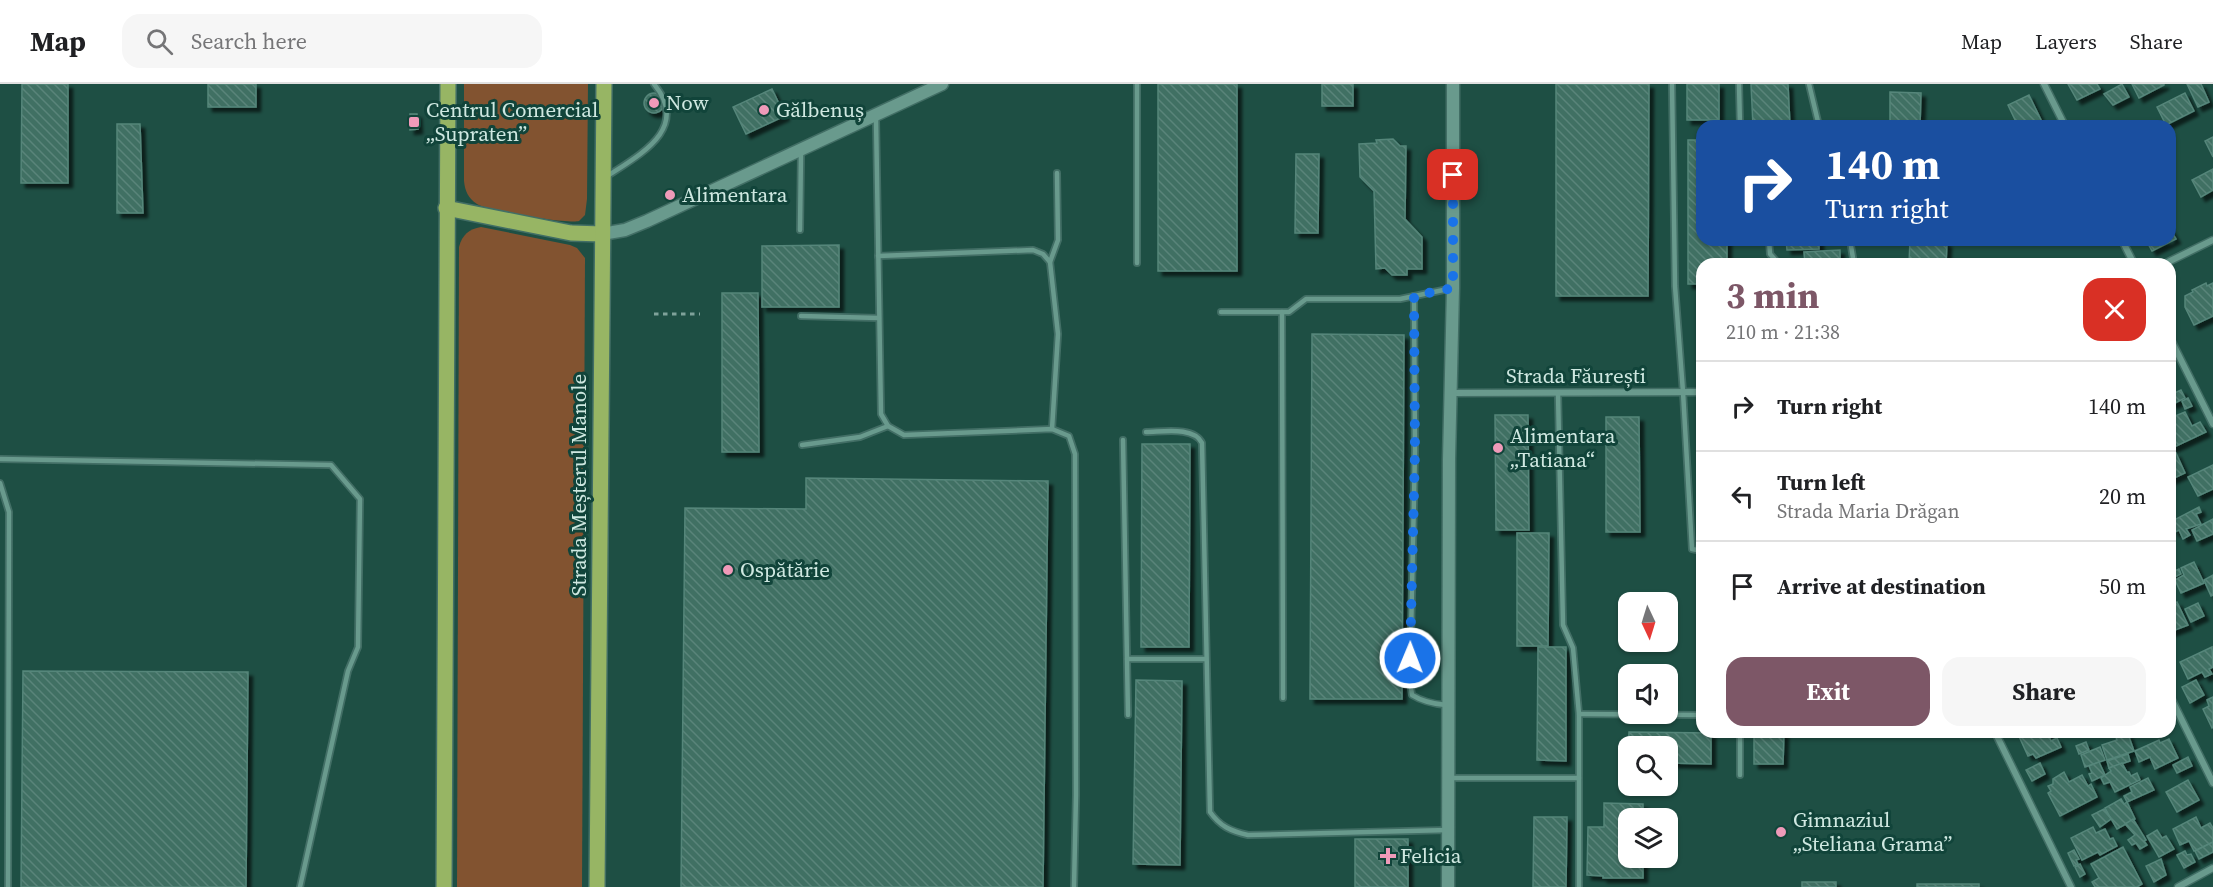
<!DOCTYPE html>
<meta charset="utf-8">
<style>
:root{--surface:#fff;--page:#f6f6f6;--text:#202124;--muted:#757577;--line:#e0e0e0;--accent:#7d5767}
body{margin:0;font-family:"Source Serif 4",serif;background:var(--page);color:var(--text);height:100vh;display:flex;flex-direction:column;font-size:22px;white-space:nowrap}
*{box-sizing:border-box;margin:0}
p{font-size:20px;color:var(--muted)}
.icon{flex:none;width:33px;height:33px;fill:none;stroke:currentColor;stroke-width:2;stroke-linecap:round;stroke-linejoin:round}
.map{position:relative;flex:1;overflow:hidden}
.side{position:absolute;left:1696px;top:174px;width:480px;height:480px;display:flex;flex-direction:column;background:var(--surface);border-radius:18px;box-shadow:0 2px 4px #0004}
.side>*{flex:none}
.hud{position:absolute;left:1696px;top:36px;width:480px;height:126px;border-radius:18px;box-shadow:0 2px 4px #0004;background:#1a4fa0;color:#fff;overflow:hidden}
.needle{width:39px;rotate:176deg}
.fabs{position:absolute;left:1618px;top:508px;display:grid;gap:12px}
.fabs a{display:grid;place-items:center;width:60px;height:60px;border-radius:12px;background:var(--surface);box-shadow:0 2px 4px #0004;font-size:30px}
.pin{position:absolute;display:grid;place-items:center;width:51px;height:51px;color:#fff;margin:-26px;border-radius:12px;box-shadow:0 3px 9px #0006}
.me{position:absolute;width:66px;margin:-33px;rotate:1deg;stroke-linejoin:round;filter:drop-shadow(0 0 4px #0008)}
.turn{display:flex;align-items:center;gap:21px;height:126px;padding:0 30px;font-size:27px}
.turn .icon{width:78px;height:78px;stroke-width:2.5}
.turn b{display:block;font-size:42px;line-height:51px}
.round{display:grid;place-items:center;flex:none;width:63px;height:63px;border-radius:18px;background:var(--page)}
.overview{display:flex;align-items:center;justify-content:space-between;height:102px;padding:0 30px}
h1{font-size:36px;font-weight:700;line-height:45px;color:var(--accent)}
.button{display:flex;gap:12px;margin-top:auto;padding:12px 30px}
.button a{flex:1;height:69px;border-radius:18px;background:var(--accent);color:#fff;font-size:24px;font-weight:700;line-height:69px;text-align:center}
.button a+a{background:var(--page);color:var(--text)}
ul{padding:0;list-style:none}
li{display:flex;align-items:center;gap:18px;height:90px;padding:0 30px;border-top:2px solid var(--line)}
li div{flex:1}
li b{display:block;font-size:22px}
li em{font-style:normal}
header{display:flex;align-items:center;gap:36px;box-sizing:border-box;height:84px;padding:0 30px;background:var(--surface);border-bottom:2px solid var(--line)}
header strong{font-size:28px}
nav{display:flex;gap:33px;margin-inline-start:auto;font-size:21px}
.search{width:420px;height:54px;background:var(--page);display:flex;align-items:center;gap:15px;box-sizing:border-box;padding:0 21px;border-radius:18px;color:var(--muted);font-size:22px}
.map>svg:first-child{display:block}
.green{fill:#825330}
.building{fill:url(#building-back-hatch);stroke:#55867a;stroke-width:1.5;filter:url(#shadow)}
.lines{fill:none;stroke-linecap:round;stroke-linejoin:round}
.lane-casing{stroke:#426e65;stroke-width:8}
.street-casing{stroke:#426e65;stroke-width:9}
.secondary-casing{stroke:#426e65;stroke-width:15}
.primary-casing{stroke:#426e65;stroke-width:18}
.path{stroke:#7fa29a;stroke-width:3;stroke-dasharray:4.5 4.5;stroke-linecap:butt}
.lane{stroke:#699a8d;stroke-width:4.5}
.street{stroke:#699a8d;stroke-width:6}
.secondary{stroke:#699a8d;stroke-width:12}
.primary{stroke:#97b564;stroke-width:15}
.route{stroke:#1a73e8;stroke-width:10;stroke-dasharray:0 18}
.poi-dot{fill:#ef9ab9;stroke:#11443a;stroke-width:2}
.labels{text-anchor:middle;stroke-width:6;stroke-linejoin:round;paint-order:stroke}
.poi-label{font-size:21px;fill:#cfe8e1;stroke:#11443a;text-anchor:start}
.street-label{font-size:21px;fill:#cfe8e1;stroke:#11443a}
</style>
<header>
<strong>Map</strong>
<div class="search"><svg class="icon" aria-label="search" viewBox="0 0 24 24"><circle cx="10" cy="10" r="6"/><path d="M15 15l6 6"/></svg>Search here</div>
<nav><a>Map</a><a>Layers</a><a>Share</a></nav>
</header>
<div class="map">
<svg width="2213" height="803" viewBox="0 0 2213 803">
<defs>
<pattern id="building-back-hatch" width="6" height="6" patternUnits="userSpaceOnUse" patternTransform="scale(1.5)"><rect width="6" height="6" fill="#3f6f63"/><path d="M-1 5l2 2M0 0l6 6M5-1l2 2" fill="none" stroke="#5a8479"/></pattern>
<filter id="shadow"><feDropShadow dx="4.5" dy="4.5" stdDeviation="1.5" flood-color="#0009"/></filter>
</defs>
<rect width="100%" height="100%" fill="#1e4f44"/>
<!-- green -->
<g class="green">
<path d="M464 0H588L587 115 585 131 579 137C568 140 487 127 477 120 468 114 465 107 464 97Z"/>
<path d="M481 143 570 161 577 164 585 174 582 803H457L459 163C462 151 469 145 481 143Z"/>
</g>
<!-- building -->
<g class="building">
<path d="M22 0H68V99H21Z"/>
<rect x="208" y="0" width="48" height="23"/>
<rect x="1158" y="0" width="79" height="187"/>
<rect x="1322" y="0" width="31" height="22"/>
<path d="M1556 0H1649L1648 212H1556Z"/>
<rect x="1687" y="0" width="32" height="36"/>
<path d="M1751 0H1788L1790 42H1753Z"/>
<path d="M2068 0H2097L2100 5 2077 16Z"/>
<path d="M2122 0 2129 13 2113 21 2104 10Z"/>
<path d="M2132 0H2164V1L2139 14Z"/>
<path d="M2187 0H2201L2209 18 2198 23Z"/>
<path d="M772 5 785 32 746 50 733 23Z"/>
<path d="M1890 8 1921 9 1920 42H1890Z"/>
<path d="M2185 9 2194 27 2166 41 2157 23Z"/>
<circle cx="654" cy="19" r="10"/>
<path d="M2029 11 2042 38 2033 42H2018L2008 21Z"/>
<path d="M410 30H417L418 45 410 46Z"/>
<path d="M117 40H140L143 129H117Z"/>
<path d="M2213 53V73L2205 57Z"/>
<path d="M1393 55 1400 62H1406L1405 135 1422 153V185H1407V191H1392L1385 184 1376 185 1374 107 1360 93 1359 60 1377 59 1376 56Z"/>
<path d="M1688 56H1702V156H1727V180H1702V200H1688Z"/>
<path d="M1296 70H1319L1318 149H1295Z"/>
<path d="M2213 85V106L2201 113 2192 96Z"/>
<path d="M2170 145 2176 155 2152 167 2146 156H2170Z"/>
<path d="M1786 156H1819V165L1787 166Z"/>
<path d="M1910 156H1944L1943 159H1947L1946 180H1909Z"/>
<path d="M839 161V223H762V162Z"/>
<path d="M1840 166V180H1805L1804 168Z"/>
<path d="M2206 199 2207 202 2213 199V232L2194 241 2185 223V212L2193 208 2192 206Z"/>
<path d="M722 209H758L759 368H722Z"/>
<path d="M1312 250 1404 251 1402 615H1310Z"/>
<path d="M2181 306 2185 314 2173 320 2170 317V311Z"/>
<path d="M2188 314 2192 322 2185 325 2182 317Z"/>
<path d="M2185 328 2192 342 2200 338 2206 348 2172 364 2170 360V334Z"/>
<path d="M1495 331H1528L1529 446H1496Z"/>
<path d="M1606 333H1639L1640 448H1606Z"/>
<path d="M1142 360H1190L1189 563H1141Z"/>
<path d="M2176 369 2185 389 2170 396V372Z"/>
<path d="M2213 381V405L2198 412 2188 393Z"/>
<path d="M806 394 1048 397 1043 803H681L685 424 806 425Z"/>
<path d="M2199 423 2201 428 2196 430 2201 440 2186 445 2190 451 2183 455 2179 446 2175 448 2171 440 2175 438 2174 436Z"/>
<path d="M2213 435V450L2197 457 2192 446Z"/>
<path d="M1517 449H1549L1548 562H1517Z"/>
<path d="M2194 478 2204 499 2181 509 2175 496 2184 491 2181 484Z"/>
<path d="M2179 485 2181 490 2171 495 2170 489Z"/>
<path d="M2213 491V511L2211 512 2204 496Z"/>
<path d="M2177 518 2188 541 2170 548V521Z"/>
<path d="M2198 519 2204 532 2191 538 2185 525Z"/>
<path d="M1538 563H1566V677L1537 676Z"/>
<path d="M2212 563 2213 583 2209 585 2212 590 2205 593 2202 588 2188 595 2180 578Z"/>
<path d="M23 587 248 588 246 803H21Z"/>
<path d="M1136 596 1182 597 1180 781 1133 780Z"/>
<path d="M2196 596 2204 611 2190 619 2182 603Z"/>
<path d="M2213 613V643L2212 644 2203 625 2209 622 2207 616Z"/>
<path d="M1629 648 1711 649V680L1668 679V663H1629L1628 679Z"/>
<path d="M1754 648H1784L1783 680H1754Z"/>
<path d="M2017 648H2047L2051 657 2057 654 2061 663 2036 674 2033 670 2028 672Z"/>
<path d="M2128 650 2134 667 2107 676 2102 661 2117 656 2116 653Z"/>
<path d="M2169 655 2178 674 2155 685 2150 673 2139 678 2135 667 2159 656 2160 659Z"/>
<path d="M2086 658 2089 666 2079 670 2076 662Z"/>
<path d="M2100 663 2105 676 2085 683 2081 671Z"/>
<path d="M2128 670 2130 677 2109 684 2107 677Z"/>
<path d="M2188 673 2192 682 2177 689 2173 681Z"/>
<path d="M2099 678 2105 691 2092 697 2089 690 2092 689 2089 682Z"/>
<path d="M2040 679 2045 690 2032 697 2026 686Z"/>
<path d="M2122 679 2127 688H2129L2131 692 2137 689 2140 696 2115 708 2110 698 2104 700 2101 694 2111 687 2109 684Z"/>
<path d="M2064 688 2069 698 2082 691 2088 702 2091 700 2097 713 2060 732 2048 709 2051 707 2048 702 2053 700V695Z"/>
<path d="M2148 694 2154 706 2127 718 2124 712 2132 708 2130 703Z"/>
<path d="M2188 696 2199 716 2177 728 2166 708Z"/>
<path d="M2121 715 2124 720 2127 718 2135 735 2117 745 2105 724Z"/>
<path d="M1604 719 1643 720V735H1629V774H1643V794H1603V792L1587 791 1588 743H1604Z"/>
<path d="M2104 725 2111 735 2100 743 2092 731Z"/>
<path d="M1534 733H1567L1566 803H1533Z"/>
<path d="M2196 733 2201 744 2210 739 2213 744V758L2194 767 2189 757 2180 761 2173 745Z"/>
<path d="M2133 735 2146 756 2144 757 2147 761 2140 765 2136 759 2132 761 2128 756 2135 751 2125 740Z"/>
<path d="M2093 743 2096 749 2105 745 2110 755 2113 754 2117 762 2100 771 2098 768 2082 776 2071 754Z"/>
<path d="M2157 746 2162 754 2166 752 2174 765 2159 773 2147 752Z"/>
<rect x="1355" y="755" width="53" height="48"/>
<path d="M2213 758V768L2199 775 2195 767Z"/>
<path d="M2123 763 2142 800 2137 803H2095L2092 798 2099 794 2091 780Z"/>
<path d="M2074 766 2079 775 2076 776 2078 780 2074 782 2068 769Z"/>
<path d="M2185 767 2187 771 2191 770 2195 778 2184 784 2177 771Z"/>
<path d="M2161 775 2166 791 2154 798 2146 782Z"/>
<path d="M2080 780 2085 790 2080 793 2075 783Z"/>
<rect x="1802" y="798" width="34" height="5"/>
<rect x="1917" y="800" width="62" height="3"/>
</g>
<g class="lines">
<!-- lane casing -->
<g class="lane-casing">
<g id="lane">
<path d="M1672 0 1675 202 1683 308 1692 465 1702 467"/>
<path d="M1739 0 1740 42"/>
<path d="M1809 0 1819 42"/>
<path d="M876 34 881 330 888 342 904 351 1052 345 1069 352 1075 370 1076 711 1074 803"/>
<path d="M606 93C639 71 691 45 654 0"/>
<path d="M800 146 801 68"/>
<path d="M1769 156 1770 170 1779 180"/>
<path d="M1850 156 1854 180"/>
<path d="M878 172 1033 166 1043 170 1050 178 1058 250 1052 345"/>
<path d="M1050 178 1058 156 1057 89"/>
<path d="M1137 179V0"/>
<path d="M1414 212 1415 367 1410 597 1412 611C1423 618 1433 620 1446 621"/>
<path d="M1221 228H1289L1306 215H1400L1453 204"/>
<path d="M1282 228 1283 614"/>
<path d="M801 232 879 234"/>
<path d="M1558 309 1563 541 1573 564 1579 630V803"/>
<path d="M1146 348C1162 348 1194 342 1202 359L1210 728C1220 742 1230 747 1248 751L1448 746"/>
<path d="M1123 356 1128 631"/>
<path d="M802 361 860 353 888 342"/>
<path d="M0 375 331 381 360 415 358 563 348 587 300 803"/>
<path d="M0 399 9 428 8 803"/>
<path d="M1127 575H1205"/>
<path d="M1579 630 1698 631"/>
<path d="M1740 691V648"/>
<path d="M1450 694H1579"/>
</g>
</g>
<!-- street casing -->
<g class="street-casing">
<g id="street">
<path d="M2044 0 2065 42"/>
<path d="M2122 156 2134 180"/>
<path d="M2164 180 2213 156"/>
<path d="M2170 254 2213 340"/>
<path d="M1451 309 1702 308"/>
<path d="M2170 612 2213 699"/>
<path d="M1995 648 2071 803"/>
<path d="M2178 803 2213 784"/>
</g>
</g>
<!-- secondary casing -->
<g class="secondary-casing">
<g id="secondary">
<path d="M602 150 625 146 647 137 942 0"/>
<path d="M1448 803 1449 375 1453 204V0"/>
</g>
</g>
<!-- primary casing -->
<g class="primary-casing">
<g id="primary">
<path d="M446 124 571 149 602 150"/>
<path d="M444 803 448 0"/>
<path d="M597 803 604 0"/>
</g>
</g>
<!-- path -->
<path class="path" d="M654 230H700"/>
<!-- lane -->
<use href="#lane" class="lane"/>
<!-- street -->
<use href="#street" class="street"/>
<!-- secondary -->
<use href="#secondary" class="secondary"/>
<!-- primary -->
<use href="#primary" class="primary"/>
</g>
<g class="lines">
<!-- route -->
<path class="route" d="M1410 574 1415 367 1414 212 1453 204V91"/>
</g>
<!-- markers -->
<g class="poi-dot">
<circle cx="654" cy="19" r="6"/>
<circle cx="764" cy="26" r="6"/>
<rect x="408" y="32" width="12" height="12" rx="3"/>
<circle cx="670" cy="111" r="6"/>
<circle cx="1498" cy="364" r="6"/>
<circle cx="728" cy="486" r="6"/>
<circle cx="1781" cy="748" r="6"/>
<path d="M1385 763h6v6h6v6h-6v6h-6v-6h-6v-6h6z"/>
</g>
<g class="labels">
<!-- poi labels -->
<g class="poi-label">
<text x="666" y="26">Now</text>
<text x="426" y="33">Centrul Comercial<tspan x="426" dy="24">„Supraten”</tspan></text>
<text x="776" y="33">Gălbenuș</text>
<text x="682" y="118">Alimentara</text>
<text x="1510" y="359">Alimentara<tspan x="1510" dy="24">„Tatiana“</tspan></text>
<text x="740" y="493">Ospătărie</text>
<text x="1793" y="743">Gimnaziul<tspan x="1793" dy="24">„Steliana Grama”</tspan></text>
<text x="1400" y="779">Felicia</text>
</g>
<!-- street labels -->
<g class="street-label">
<text x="1576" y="299">Strada Făurești</text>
<text transform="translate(579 401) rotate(-90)" y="7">Strada Meșterul Manole</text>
</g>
</g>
</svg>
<div class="fabs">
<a><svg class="needle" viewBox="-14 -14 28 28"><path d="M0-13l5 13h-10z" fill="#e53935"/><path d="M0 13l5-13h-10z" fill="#757577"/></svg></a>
<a><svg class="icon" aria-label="sound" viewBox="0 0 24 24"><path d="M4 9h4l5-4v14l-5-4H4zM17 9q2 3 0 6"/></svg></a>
<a><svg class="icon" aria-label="search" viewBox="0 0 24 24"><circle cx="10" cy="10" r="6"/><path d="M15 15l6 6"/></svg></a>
<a><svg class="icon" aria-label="layers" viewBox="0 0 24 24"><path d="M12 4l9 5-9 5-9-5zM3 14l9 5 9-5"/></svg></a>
</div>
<div class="pin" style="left:1453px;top:91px;background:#d93025"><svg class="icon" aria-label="arrive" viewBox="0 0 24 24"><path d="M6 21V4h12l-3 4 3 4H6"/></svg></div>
<svg class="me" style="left:1410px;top:574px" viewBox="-20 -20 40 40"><circle r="17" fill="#1a73e8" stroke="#fff" stroke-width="3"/><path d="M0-11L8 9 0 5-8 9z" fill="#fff"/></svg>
<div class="hud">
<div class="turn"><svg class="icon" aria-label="right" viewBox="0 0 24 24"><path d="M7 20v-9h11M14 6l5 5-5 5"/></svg><div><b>140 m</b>Turn right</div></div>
</div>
<section class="side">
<div class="overview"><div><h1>3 min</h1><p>210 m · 21:38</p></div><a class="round" style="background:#d93025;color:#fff"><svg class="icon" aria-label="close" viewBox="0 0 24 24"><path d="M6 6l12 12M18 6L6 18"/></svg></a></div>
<ul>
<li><svg class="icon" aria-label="right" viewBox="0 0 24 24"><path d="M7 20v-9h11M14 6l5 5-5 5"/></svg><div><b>Turn right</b></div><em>140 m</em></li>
<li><svg class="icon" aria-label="left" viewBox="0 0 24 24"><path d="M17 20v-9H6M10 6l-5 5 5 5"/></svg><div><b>Turn left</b><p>Strada Maria Drăgan</p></div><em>20 m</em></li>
<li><svg class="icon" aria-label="arrive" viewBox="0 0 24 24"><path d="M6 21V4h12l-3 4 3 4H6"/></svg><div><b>Arrive at destination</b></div><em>50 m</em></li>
</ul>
<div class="button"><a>Exit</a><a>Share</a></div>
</section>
</div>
